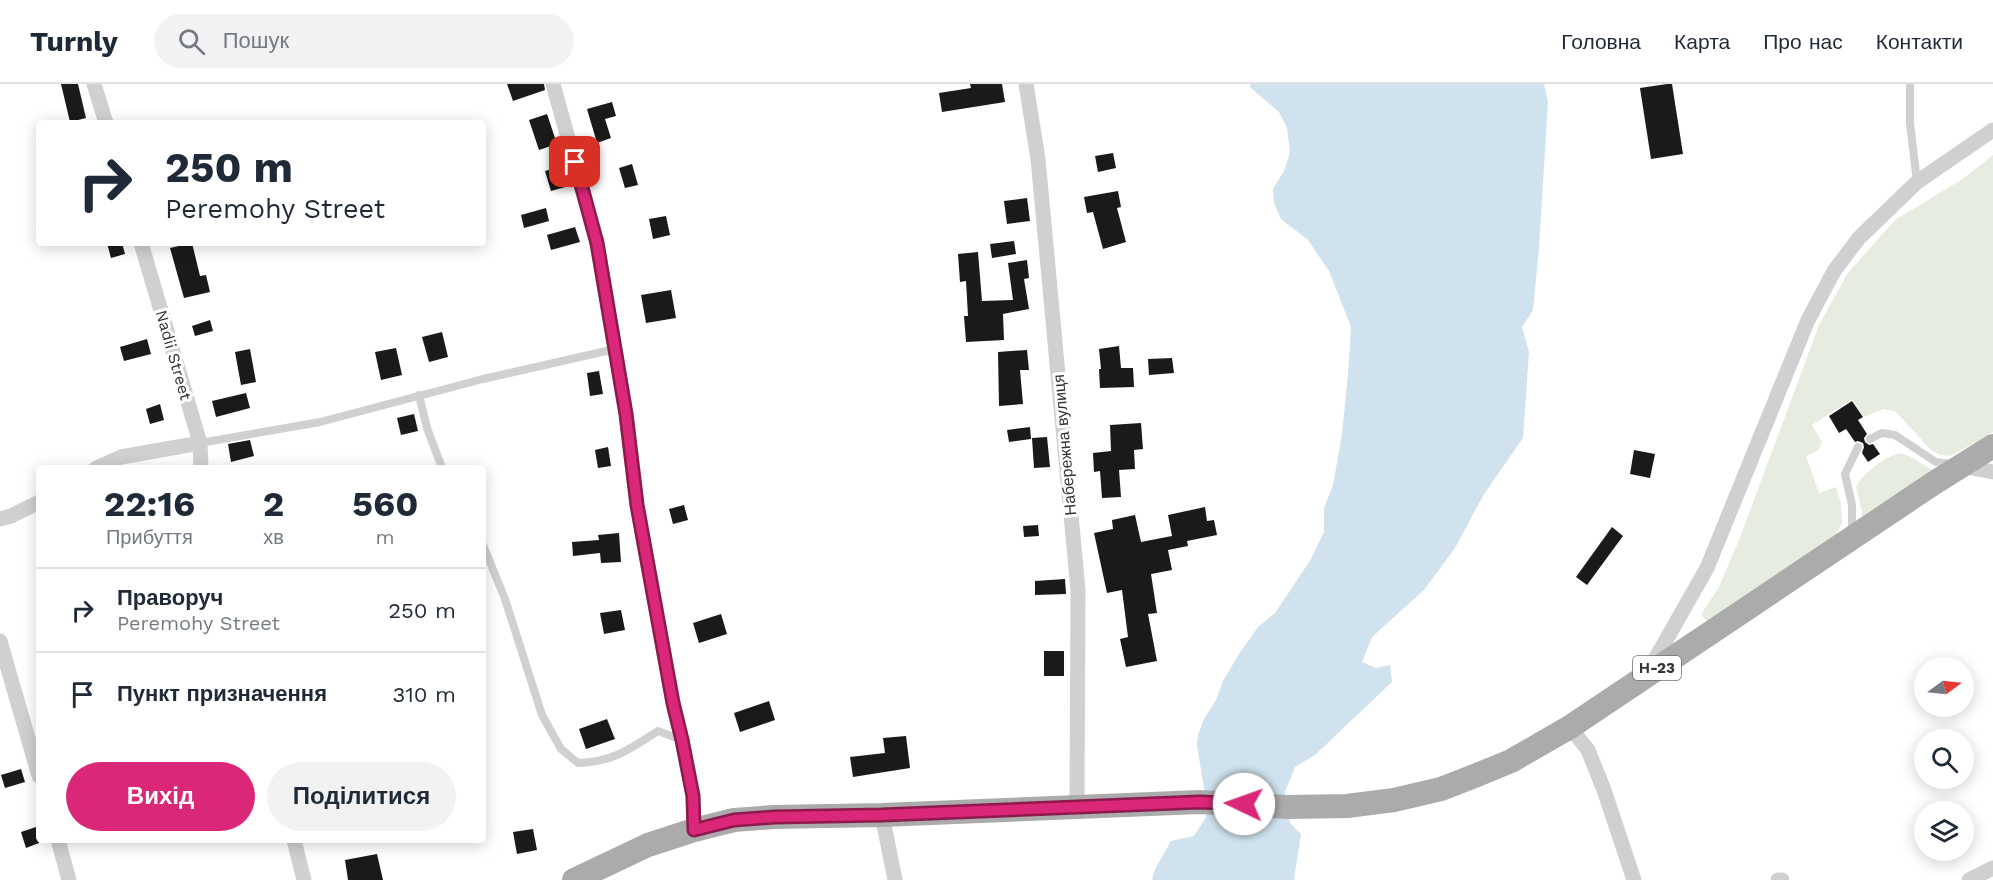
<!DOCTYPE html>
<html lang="uk">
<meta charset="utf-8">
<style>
:root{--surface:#fff;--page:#f2f2f3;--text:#1f2937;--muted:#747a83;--line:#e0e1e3;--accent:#db2777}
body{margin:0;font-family:"Work Sans",sans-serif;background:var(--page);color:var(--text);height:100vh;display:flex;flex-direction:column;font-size:22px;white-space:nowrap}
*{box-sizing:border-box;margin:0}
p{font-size:20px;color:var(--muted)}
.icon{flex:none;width:33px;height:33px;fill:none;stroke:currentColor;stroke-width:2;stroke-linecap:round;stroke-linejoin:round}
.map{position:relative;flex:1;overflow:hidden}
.details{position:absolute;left:36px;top:381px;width:450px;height:378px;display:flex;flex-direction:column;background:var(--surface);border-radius:6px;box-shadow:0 3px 15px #0003}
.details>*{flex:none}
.top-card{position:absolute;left:36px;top:36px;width:450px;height:126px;border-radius:6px;box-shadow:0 3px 15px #0003;background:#fff;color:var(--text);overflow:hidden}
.needle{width:39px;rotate:75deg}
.tools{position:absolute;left:1914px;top:573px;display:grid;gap:12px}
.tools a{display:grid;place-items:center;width:60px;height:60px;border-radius:50%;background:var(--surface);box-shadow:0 3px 15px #0003;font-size:30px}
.pin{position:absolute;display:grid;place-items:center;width:51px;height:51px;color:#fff;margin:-26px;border-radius:12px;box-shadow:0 3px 9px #0006}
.me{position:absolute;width:66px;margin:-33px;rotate:273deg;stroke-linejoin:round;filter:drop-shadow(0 0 4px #0008)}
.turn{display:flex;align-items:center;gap:21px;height:126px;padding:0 30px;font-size:27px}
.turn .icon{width:78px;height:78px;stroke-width:2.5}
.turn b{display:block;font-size:42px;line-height:51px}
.eta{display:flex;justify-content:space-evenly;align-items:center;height:102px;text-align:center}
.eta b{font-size:36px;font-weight:700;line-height:42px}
.primary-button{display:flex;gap:12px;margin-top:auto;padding:12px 30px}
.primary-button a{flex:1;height:69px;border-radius:36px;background:var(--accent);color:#fff;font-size:24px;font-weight:700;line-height:69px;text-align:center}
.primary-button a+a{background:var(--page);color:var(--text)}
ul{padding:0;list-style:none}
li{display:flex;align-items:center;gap:18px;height:84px;padding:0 30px;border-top:2px solid var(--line)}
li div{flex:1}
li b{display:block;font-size:22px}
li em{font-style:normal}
header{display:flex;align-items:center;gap:36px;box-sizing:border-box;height:84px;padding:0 30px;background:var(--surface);border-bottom:2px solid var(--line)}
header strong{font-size:28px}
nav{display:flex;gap:33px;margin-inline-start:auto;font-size:21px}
.search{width:420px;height:54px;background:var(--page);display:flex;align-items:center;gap:15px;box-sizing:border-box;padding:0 21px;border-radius:33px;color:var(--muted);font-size:22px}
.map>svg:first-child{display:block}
.green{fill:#e6ecdf}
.water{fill:#cfe2ee}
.building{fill:#1a1a1a}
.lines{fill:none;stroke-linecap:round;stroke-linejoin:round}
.lane{stroke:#d0d0d0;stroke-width:8}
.street{stroke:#d0d0d0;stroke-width:15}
.primary{stroke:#ababab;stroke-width:24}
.route-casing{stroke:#8e194d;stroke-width:15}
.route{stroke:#db2777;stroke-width:10}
.labels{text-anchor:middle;stroke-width:6;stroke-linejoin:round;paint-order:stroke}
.shield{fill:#fff;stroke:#707070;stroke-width:1.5}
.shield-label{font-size:15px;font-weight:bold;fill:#333}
.street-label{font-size:16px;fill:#333;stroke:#fff}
</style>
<header>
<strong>Turnly</strong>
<div class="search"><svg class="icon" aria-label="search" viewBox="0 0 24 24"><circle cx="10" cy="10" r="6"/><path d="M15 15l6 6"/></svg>Пошук</div>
<nav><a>Головна</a><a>Карта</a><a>Про нас</a><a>Контакти</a></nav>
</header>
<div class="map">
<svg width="1993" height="796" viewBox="0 0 1993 796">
<rect width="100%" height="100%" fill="#fff"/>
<!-- green -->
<g class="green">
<path d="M1993 71V348L1951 372 1940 371 1931 366 1895 327 1883 325 1864 333 1852 315 1812 341 1822 358 1819 366 1806 372 1819 409 1836 403 1841 419 1842 438 1831 460 1710 542 1701 530 1718 505 1739 456 1819 241 1848 189 1895 136 1961 96Z"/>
<path d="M1899 369C1915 372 1924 383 1938 389L1862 436V428L1856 402C1865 387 1883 375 1899 369Z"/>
</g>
<!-- water -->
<path class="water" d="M1250 0H1544L1548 18 1539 164 1533 226 1522 243 1529 268 1523 354 1484 410 1455 464 1424 506 1372 553 1362 578 1376 584 1390 581 1392 598 1315 671 1295 683 1285 708 1286 729 1291 740 1301 750 1294 796H1152L1155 785 1171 757 1194 752 1206 733 1205 711 1197 661 1198 651 1204 635 1216 616 1223 597 1239 570 1258 543 1275 529 1311 475 1324 448V424L1333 401 1342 350 1348 290 1351 243 1329 187 1308 156 1281 135 1274 119 1273 105 1284 87 1290 69 1287 44 1279 28 1251 4Z"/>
<!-- building -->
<g class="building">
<path d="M61 0H78L86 34 70 38Z"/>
<path d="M507 0H544L545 6 513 17Z"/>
<path d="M970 0H1002L1005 18 942 28 939 9 971 4Z"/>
<path d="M1667 0H1672L1683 70 1651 75 1640 4Z"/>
<path d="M612 18 616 32 605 35 611 54 597 59 587 25Z"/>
<path d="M547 30 557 60 539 66 529 36Z"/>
<path d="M1113 69 1116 84 1098 88 1095 72Z"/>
<path d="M632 80 638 101 625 104 619 84Z"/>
<path d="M563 82 569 102 551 107 545 87Z"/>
<path d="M1118 107 1121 123 1117 124 1126 158 1103 165 1093 128 1087 129 1084 113Z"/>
<path d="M1027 114 1030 137 1007 140 1004 117Z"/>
<path d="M546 124 549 137 524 144 521 131Z"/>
<path d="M666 132 670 151 653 155 649 135Z"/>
<path d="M575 143 580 158 551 166 547 151Z"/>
<path d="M1014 157 1016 170 992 174 990 160Z"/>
<path d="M107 159H122L125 170 111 174Z"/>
<path d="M192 159 200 192 206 191 210 208 184 214 170 164Z"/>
<path d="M978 168 982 217 1013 216 1008 179 1027 176 1029 194 1024 195 1029 225 1003 230 1004 256 966 258 964 232H968L966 197 960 198 958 170Z"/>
<path d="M671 206 676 234 646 239 641 211Z"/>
<path d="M210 236 213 247 195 252 192 242Z"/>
<path d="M442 248 448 273 429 278 422 253Z"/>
<path d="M147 255 151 270 124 277 120 263Z"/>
<path d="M1119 262 1121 284H1133L1134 303 1100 304 1099 285H1101L1099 265Z"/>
<path d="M396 264 402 291 381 296 375 268Z"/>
<path d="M250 265 256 298 241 301 235 268Z"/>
<path d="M1027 266 1029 286H1020L1023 320 999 322 998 268Z"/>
<path d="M1172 274 1174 289 1149 291 1148 275Z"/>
<path d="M599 287 603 310 590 312 587 289Z"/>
<path d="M246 309 250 324 216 333 212 317Z"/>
<path d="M1852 317 1863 333 1858 336 1867 350 1864 354 1865 358 1869 361 1873 360 1880 370 1868 378 1862 369 1864 363 1863 359 1858 357 1855 358 1846 345 1839 349 1829 332Z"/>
<path d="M160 320 164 336 150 340 146 325Z"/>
<path d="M414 330 418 347 401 351 397 334Z"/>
<path d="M1141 339 1143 365 1134 366 1135 385 1119 386 1121 413 1102 414 1100 387 1094 388 1093 369 1111 367 1110 341Z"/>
<path d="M1030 343 1031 355 1009 358 1007 346Z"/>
<path d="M1047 353 1050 383 1034 384 1032 354Z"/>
<path d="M250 356 254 372 231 378 228 360Z"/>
<path d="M608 363 611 382 598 384 595 366Z"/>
<path d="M1634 366 1655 370 1650 394 1630 390Z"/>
<path d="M684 421 688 436 673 440 669 425Z"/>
<path d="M1205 423 1207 437 1214 436 1217 451 1187 457 1188 462 1168 466 1172 486 1151 490 1157 529 1148 530 1157 577 1126 583 1120 555 1128 553 1122 506 1107 509 1094 449 1113 445 1112 436 1135 431 1141 458 1172 452 1168 431Z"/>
<path d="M1038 441 1039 452 1024 453 1023 442Z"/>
<path d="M1612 443 1623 452 1587 501 1576 493Z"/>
<path d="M619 449 621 478 601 479 600 469 573 472 572 458 599 456 598 451Z"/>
<path d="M1065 495 1066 510 1035 511V497Z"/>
<path d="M621 526 625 546 604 550 600 529Z"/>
<path d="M721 530 727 550 699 559 693 539Z"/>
<rect x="1044" y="567" width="20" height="25"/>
<path d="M769 617 775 636 740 648 734 629Z"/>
<path d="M607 635 615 655 586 665 579 645Z"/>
<path d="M906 652 910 684 853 693 850 673 885 669 883 654Z"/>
<path d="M21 685 25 698 5 704 1 691Z"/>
<path d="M39 742V759L26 764 21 748Z"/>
<path d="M533 745 537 766 517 770 513 748Z"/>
<path d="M377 770 383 796H348L345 776Z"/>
</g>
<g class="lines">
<!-- lane -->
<g class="lane">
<path d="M1910 0V39L1917 98"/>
<path d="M419 311 427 344 442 384"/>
<path d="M1870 355 1882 349 1895 351 1936 378 1951 380"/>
<path d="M200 359 320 338 483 295 615 265"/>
<path d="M1852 448V421L1845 390 1858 363"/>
<path d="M483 461 505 515 542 631 561 665 578 679C613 678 630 665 658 647L682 656"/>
</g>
<!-- street -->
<g class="street">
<path d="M94 0 106 39"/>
<path d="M553 0 597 159 626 330 637 421 673 619 682 656 693 712 694 746"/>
<path d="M1026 0 1038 75 1078 506 1077 722"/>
<path d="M141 159 200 359 201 384"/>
<path d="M1961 382 1993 388"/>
<path d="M96 384 121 373 200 359"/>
<path d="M0 435 11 432 39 418"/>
<path d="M0 557 39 692"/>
<path d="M1649 586 1707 484 1808 236 1834 187 1859 154 1917 98 1993 46"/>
<path d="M1570 643 1588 666 1604 706 1634 796"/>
<path d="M882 731 895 796"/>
<path d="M58 756 69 796"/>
<path d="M294 756 304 796"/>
<path d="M1778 796H1782"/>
<path d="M1969 796 1993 784"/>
</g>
<!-- primary -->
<path class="primary" d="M574 796 648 761 694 746 734 736 774 733 882 731 1200 718 1288 723 1347 722 1394 716 1441 705 1477 691 1511 677 1570 643 1934 399 1993 362"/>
</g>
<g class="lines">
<!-- route casing -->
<g class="route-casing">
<path id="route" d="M575 78 597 159 626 330 637 421 673 619 682 656 693 712 694 746 734 736 774 733 882 731 1200 718 1244 720"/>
</g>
<!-- route -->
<use href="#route" class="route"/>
</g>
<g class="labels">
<!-- shield labels -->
<rect class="shield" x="1633" y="572" width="48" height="24" rx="4.5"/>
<g class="shield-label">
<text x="1657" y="589">Н-23</text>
</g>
<!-- street labels -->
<g class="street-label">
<text transform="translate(174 271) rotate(74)" y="6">Nadii Street</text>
<text transform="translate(1064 361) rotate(-95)" y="6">Набережна вулиця</text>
</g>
</g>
</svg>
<div class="tools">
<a><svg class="needle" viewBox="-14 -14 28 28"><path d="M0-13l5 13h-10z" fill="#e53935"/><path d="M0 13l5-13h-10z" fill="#747a83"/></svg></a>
<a><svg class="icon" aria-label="search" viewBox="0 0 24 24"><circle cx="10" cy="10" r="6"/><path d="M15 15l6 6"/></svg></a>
<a><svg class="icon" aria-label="layers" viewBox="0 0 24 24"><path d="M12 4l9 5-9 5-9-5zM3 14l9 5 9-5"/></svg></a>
</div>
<div class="pin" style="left:575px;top:78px;background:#d93025"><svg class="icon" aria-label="arrive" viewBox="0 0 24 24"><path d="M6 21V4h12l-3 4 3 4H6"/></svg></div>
<svg class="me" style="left:1244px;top:720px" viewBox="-20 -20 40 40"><circle r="19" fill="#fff"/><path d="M0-13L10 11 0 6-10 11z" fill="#db2777"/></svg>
<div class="top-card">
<div class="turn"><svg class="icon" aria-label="right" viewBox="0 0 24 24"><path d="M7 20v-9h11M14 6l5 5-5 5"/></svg><div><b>250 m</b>Peremohy Street</div></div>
</div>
<section class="details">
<div class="eta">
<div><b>22:16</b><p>Прибуття</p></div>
<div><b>2</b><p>хв</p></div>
<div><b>560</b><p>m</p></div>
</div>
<ul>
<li><svg class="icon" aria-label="right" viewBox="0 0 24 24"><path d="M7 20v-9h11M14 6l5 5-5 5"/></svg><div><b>Праворуч</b><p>Peremohy Street</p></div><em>250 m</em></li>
<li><svg class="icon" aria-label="arrive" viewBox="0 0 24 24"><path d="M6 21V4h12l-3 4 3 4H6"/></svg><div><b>Пункт призначення</b></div><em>310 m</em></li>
</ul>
<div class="primary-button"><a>Вихід</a><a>Поділитися</a></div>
</section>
</div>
